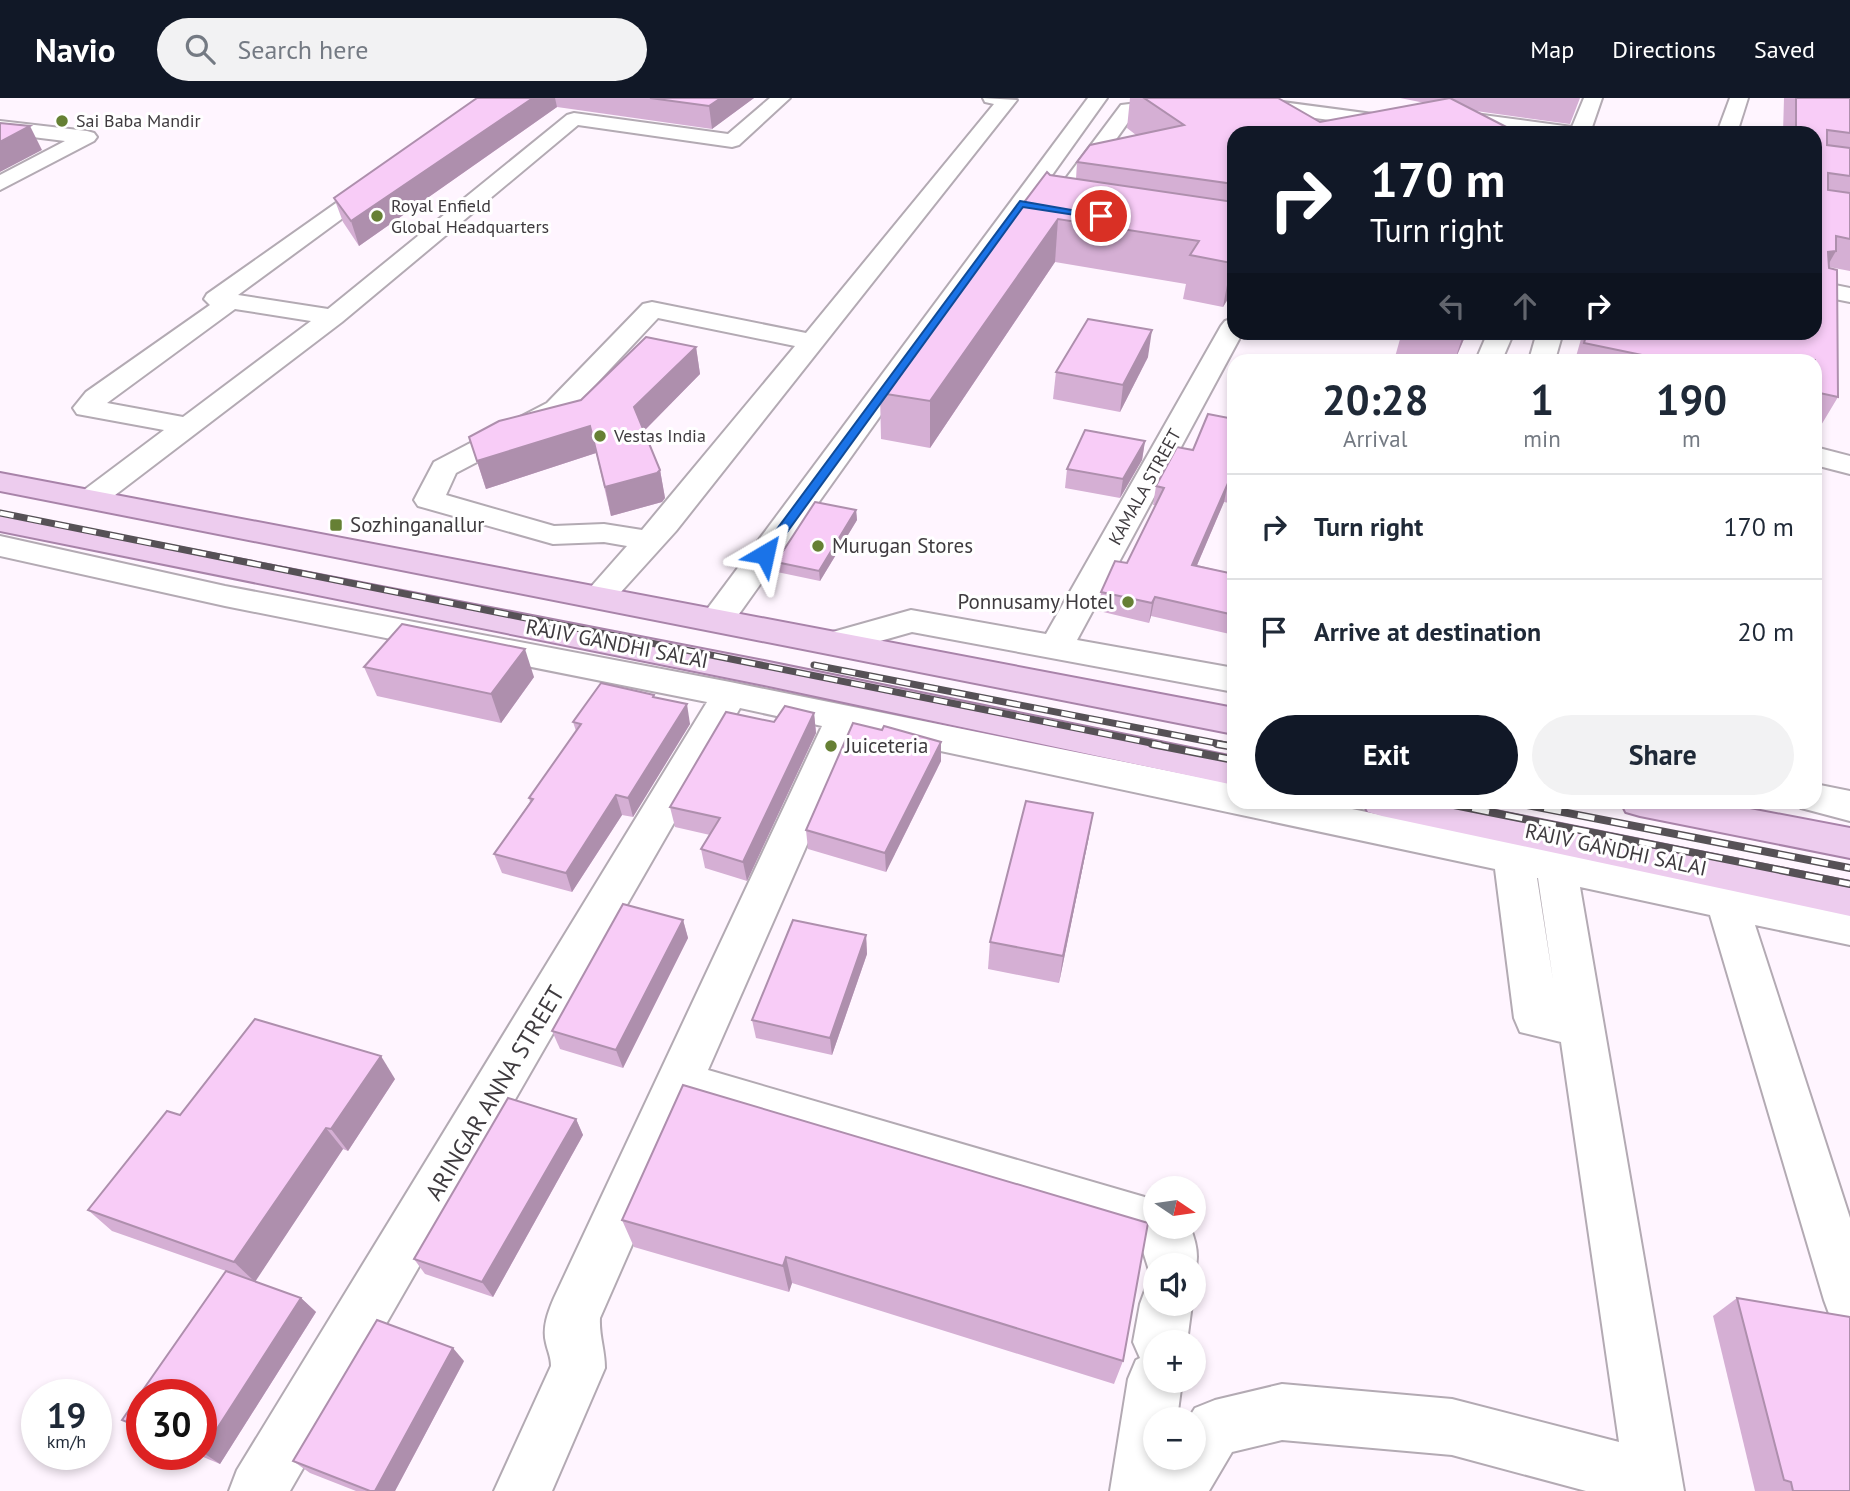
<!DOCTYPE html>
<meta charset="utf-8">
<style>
:root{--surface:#fff;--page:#f2f2f3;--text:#1f2937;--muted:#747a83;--line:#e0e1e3;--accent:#111827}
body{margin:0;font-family:"PT Sans",sans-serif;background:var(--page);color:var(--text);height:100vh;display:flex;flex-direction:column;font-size:26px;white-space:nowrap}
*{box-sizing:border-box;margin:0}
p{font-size:23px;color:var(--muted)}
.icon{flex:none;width:38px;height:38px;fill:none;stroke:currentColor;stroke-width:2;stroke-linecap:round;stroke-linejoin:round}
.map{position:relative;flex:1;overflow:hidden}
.panel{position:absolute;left:1227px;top:256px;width:595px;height:455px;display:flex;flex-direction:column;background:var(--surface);border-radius:21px;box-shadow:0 4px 10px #0003}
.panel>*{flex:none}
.guide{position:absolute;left:1227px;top:28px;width:595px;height:214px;border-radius:21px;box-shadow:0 4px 10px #0003;background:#111827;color:#fff;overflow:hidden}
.needle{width:46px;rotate:103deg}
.fabs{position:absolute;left:1143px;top:1078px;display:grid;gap:14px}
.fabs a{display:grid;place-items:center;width:63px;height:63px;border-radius:50%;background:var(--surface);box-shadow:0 4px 10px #0003;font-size:35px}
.speed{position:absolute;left:21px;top:1281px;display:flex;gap:14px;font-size:35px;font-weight:700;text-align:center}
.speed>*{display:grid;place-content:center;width:91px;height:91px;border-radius:50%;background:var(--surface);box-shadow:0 4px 10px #0003;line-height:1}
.speed small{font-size:18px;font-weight:400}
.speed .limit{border:10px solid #d22;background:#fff;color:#111}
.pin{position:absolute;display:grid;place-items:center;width:60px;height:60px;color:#fff;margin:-30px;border:4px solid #fff;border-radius:50%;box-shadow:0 2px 7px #0007}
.me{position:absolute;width:77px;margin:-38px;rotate:36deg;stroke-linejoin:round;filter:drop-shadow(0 0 5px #0008)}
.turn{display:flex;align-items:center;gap:24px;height:147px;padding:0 28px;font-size:32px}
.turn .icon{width:91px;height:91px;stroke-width:2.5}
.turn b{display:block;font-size:49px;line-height:60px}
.lanes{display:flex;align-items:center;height:66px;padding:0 28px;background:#0003;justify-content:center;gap:35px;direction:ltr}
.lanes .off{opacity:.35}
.eta{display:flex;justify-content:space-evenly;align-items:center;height:119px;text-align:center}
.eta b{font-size:42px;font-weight:700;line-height:49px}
.primary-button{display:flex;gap:14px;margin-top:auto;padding:14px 28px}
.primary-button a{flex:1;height:80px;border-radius:42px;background:var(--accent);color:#fff;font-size:28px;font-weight:700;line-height:80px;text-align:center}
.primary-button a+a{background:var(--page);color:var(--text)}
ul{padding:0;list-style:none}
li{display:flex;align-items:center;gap:21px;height:105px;padding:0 28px;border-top:2px solid var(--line)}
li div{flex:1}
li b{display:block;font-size:26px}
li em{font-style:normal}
header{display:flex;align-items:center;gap:42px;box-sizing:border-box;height:98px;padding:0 35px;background:var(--accent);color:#fff}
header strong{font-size:33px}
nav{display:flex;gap:38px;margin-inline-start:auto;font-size:24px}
.search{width:490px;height:63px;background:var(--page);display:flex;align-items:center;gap:18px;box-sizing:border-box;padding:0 24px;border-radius:38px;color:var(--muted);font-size:26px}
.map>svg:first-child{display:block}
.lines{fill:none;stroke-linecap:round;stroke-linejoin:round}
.minor-casing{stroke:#b3aab3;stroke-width:4}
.major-casing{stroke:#a883a9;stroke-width:4}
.minor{fill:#fff;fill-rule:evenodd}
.major{fill:#edccee;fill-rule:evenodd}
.rail-far1-casing{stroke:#565156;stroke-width:7}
.rail-casing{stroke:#565156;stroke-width:8}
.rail-far1{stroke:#fff;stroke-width:4.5;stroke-dasharray:14;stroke-linecap:butt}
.rail{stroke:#fff;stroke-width:5;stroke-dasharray:17;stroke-linecap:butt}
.wall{fill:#d5afd4}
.shaded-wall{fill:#ae8fad}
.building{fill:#f8ccf7;stroke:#ae8fad;stroke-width:2}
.route{fill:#1a73e8;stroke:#114b97;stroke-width:2}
.poi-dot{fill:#668034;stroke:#fff;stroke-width:2.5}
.labels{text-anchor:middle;stroke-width:6;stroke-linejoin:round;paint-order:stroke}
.far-poi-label{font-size:18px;fill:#3f3b3f;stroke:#fff;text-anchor:start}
.far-street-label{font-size:18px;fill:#3f3b3f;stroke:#fff}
.poi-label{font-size:21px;fill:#3f3b3f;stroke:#fff;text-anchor:start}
.street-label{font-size:21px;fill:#3f3b3f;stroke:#fff}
.near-street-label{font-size:24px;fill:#3f3b3f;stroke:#fff}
</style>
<header>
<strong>Navio</strong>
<div class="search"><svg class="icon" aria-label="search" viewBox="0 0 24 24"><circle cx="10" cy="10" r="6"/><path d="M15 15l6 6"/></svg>Search here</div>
<nav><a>Map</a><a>Directions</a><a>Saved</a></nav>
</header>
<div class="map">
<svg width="1850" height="1393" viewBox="0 0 1850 1393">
<rect width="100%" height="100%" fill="#fff5ff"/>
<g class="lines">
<!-- minor casing -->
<g class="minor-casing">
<g id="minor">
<path d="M770 0H790L739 47 732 49 578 27 342 224 102 407 91 410 80 407 76 401 80 395 164 332 77 316 73 310 86 294 210 207 204 201 207 196 373 79H389L392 84 238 197 328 211 567 17 574 15 728 36ZM235 211 311 223 183 319 107 305Z"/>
<path d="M983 0 1017 2 676 433 610 506 598 509 586 506 582 499 627 448 604 444 553 446 418 408 414 402 434 364 547 305 643 206 652 204 806 235 994 6 985 4ZM658 220 795 248 642 432 604 426 554 428 446 397 456 375 567 317Z"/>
<path d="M1088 0H1107L729 530 717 533 705 530 700 522 705 514Z"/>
<path d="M1252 0 1471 29 1478 31 1481 35H1427L1247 11 1237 5 1240 1Z"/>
<path d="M1584 0H1602L1590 35H1527L1445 24 1435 18 1445 12 1572 29Z"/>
<path d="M1730 0H1748L1737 35H1717Z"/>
<path d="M1155 3 1187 8 1190 12C1182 21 1148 15 1134 16L1080 92H1064L1061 87 1121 7Z"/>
<path d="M0 23 87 33 94 35 97 39 94 43 0 92V77L65 43 0 35Z"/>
<path d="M1815 183 1850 190V204L1815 197Z"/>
<path d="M1234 220V234H1243L1077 542 1234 570V594L912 534 834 556 822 553 817 545 822 537 911 512 1046 536 1221 228 1225 223Z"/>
<path d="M1488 234H1514L1502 262H1476Z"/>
<path d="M1537 234H1563L1555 262H1529Z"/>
<path d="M1815 349 1850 358V376L1815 367Z"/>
<path d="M0 438 225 488 730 584 1234 686V704H1318L1552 752 1556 750 1850 813V847L1755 827 1850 1120V1228L1831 1221 1824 1202 1710 817 1580 789 1684 1393H1586L1452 1357 1282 1342 1232 1354 1209 1393H1110L1128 1281 1136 1262 1140 1260 1133 1244 1140 1206 1147 1187 1153 1185 1142 1150 692 1010 600 1220C599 1238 605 1252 605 1270L552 1393H494L551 1268C551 1259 548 1254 546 1245 542 1230 548 1214 554 1200L822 628 740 610 290 1393H229L237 1372 707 604 225 508 0 458ZM856 635 1495 771 1514 920 1520 934 1561 944 1619 1344 1452 1301 1282 1286 1215 1302 1195 1310 1188 1321H1194V1360H1155V1321H1177L1182 1283H1155V1244H1187L1192 1206H1155V1167H1194V1175C1200 1160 1196 1143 1190 1129H1155V1103L1148 1100 708 972ZM1537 780H1538L1553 882Z"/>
<path d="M1815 686 1850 693V723L1801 710 1798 704H1815Z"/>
</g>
</g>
<!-- major casing -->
<g class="major-casing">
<g id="major">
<path d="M0 375 1234 610V636L0 393Z"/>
<path d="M0 415 764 563 1234 659V687L764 587 0 433Z"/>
<path d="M1363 704H1451L1850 784V818L1382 718 1368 714Z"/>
<path d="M1621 704H1713L1850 730V760L1640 718 1626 714Z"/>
</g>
</g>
<!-- minor -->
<use href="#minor" class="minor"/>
<!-- major -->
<use href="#major" class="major"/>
<!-- rail-far1 casing -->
<g class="rail-far1-casing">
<g id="rail-far1">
<path d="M0 415 1161 647"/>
<path d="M814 567 1226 647"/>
</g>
</g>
<!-- rail casing -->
<g class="rail-casing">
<g id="rail">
<path d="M1152 646 1234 662"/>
<path d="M1217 646 1234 649"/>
<path d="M1439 704 1850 786"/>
<path d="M1511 704 1850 770"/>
</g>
</g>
<!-- rail-far1 -->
<use href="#rail-far1" class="rail-far1"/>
<!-- rail -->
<use href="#rail" class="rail"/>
</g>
<!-- wall -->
<g class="wall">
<path d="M477 0H754L712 31 557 9 359 148 343 124 334 100Z"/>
<path d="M1130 0H1278L1320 24 1425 5 1400 0H1580L1570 26 1476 13 1234 35V191L1223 209 1183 201 1186 186 1055 164 930 350 881 341 880 295 1050 77 1076 81 1077 64 1136 37 1127 30Z"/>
<path d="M1784 0H1850V173L1829 169 1838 299 1820 329 1815 328V262H1575L1583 234H1815V35H1783Z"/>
<path d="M1402 234H1467L1455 262H1410L1395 259Z"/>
<path d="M696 249 700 276 644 333 660 372 665 400 662 404 611 418 596 355 486 391 469 339 581 302Z"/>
<path d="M1148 259 1120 314 1053 301 1056 274Z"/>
<path d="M1234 321V406L1224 404 1197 467 1234 476V537L1151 518 1149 525 1099 513 1101 494 1127 465 1156 407H1153L1156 388 1193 352Z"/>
<path d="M1145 343 1142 362 1120 400 1065 390 1067 371Z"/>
<path d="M856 412 857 422 820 483 777 474 776 464Z"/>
<path d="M364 569 534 579 501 625 377 598Z"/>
<path d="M654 597 655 600 690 626 633 719 622 717 572 794 502 775 494 756 530 704 529 700 576 633 573 624Z"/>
<path d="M814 615 816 635 747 783 705 770 701 751 710 737 675 729 670 709 774 624Z"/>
<path d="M882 632 941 644V663L886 774 808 751 806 732Z"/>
<path d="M1093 715 1088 743 1059 885 988 871 990 844Z"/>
<path d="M683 822 688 840 623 970 560 951 552 933Z"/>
<path d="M866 837 867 856 832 957 756 940 752 922Z"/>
<path d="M395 981 348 1053 343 1051 255 1183 301 1200 316 1214 220 1366 196 1356H201V1297H142V1334L122 1322 226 1173 112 1133 88 1112 180 1017Z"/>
<path d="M683 987 1123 1263 1114 1286 792 1185 789 1194 634 1149 622 1122Z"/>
<path d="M576 1021 583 1037 493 1199 425 1176 414 1161Z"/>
<path d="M1737 1200 1850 1393H1755L1713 1218Z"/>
<path d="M464 1263 395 1393H356L310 1375 293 1363Z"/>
</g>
<!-- shaded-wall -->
<g class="shaded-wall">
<path d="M533 0H555L557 9 359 148 351 123Z"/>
<path d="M721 0H754L712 31 709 8Z"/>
<path d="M30 28 42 52 0 74V44Z"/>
<path d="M1058 121 1055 164 930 350V303Z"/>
<path d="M1836 153 1820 181 1828 154Z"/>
<path d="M1234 161V191L1223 209 1231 165Z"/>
<path d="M1152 232 1148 259 1120 314 1123 287Z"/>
<path d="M1464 234H1467L1455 262Z"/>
<path d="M696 249 700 276 640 337 634 309Z"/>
<path d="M590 328 596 355 486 391 477 363Z"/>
<path d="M1145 343 1142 362 1120 400 1123 381Z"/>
<path d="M660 372 665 400 662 404 611 418 605 389Z"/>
<path d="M1228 385 1224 404 1189 486 1192 467Z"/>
<path d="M856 412 857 422 820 483 819 473Z"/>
<path d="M1155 499 1151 518 1149 525 1152 505Z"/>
<path d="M525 551 534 579 501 625 491 596Z"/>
<path d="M687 606 690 626 633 719 628 700Z"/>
<path d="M814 615 816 635 747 783 743 764Z"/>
<path d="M941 644V663L886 774 885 755Z"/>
<path d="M616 697 622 717 572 794 566 775Z"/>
<path d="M1093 715 1088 743 1059 885 1063 858Z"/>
<path d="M683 822 688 840 623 970 616 952Z"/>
<path d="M866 837 867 856 832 957 830 940Z"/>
<path d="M381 958 395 981 348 1053 331 1031Z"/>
<path d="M576 1021 583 1037 493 1199 482 1184Z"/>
<path d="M326 1030 343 1051 255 1184 234 1164Z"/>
<path d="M786 1159 792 1185 789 1194 783 1168Z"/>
<path d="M301 1200 316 1214 220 1366 202 1354Z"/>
<path d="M453 1250 464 1263 395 1393H375Z"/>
</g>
<!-- building -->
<g class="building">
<path d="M477 0H533L351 123 334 100Z"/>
<path d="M650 0H721L709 8Z"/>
<path d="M1144 0H1278L1320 24 1450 0 1518 35H1234V86L1077 64 1090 47 1184 27Z"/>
<path d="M1796 0H1850V35L1827 32V47L1850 50V78L1828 75V92L1850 95V141L1836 138V153L1828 154 1829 170 1837 172 1838 299 1815 294V262H1666L1584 245 1587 234H1815V35H1796Z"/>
<path d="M0 25 30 28 0 44Z"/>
<path d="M1047 74 1050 77 1234 104V161L1231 165 1190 157 1199 143 1058 121 930 303 880 295Z"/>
<path d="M1088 221 1152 232 1123 287 1056 274Z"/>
<path d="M646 239 696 249 634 309 660 372 657 375 605 389 590 328 477 363 469 339 499 323 581 302Z"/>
<path d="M1208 316 1234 321V386L1228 385 1192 467 1234 476V517L1155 499 1152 505 1101 494 1115 463 1127 465 1164 390 1156 388 1177 349 1193 352Z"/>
<path d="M1085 332 1145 343 1123 381 1067 371Z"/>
<path d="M815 404 856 412 819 473 776 464Z"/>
<path d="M402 526 525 551 491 596 364 569Z"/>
<path d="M601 585 654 597 653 599 687 606 628 700 616 697 566 775 494 756 533 701 529 700 581 626 573 624Z"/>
<path d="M785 608 814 615 743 764 701 751 720 720 670 709 726 614 774 624Z"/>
<path d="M853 625 882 632 884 628 941 644 885 755 806 732Z"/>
<path d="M1026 703 1093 715 1063 858 990 844Z"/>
<path d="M623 806 683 822 616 952 552 933Z"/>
<path d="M793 822 866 837 830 940 752 922Z"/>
<path d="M255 921 381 958 331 1031 326 1030 234 1164 88 1112 167 1013 180 1017Z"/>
<path d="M683 987 1148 1125 1123 1263 786 1159 783 1168 622 1122Z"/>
<path d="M508 1000 576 1021 482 1184 414 1161Z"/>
<path d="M226 1173 301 1200 202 1354 201 1297H142V1330L122 1322Z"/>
<path d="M1737 1200 1850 1219V1393H1793L1791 1384 1784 1382Z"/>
<path d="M377 1222 453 1250 375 1393H370L293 1363Z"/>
</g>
<!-- route -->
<path class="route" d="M1020 103 1106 118 1101 121 1023 109 769 459H760V454Z"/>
<!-- markers -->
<g class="poi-dot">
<circle cx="62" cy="23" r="7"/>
<circle cx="377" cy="118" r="7"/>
<circle cx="600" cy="338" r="7"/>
<rect x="329" y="420" width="14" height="14" rx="3.5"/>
<circle cx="818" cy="448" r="7"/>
<circle cx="1128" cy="504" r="7"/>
<circle cx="831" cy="648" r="7"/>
</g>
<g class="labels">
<!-- far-poi labels -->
<g class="far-poi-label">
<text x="76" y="29">Sai Baba Mandir</text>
<text x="391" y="114">Royal Enfield<tspan x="391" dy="21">Global Headquarters</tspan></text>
<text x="614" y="344">Vestas India</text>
</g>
<!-- far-street labels -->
<g class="far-street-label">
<text transform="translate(1145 389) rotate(-61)" y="6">KAMALA STREET</text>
</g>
<!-- poi labels -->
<g class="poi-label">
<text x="350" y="434">Sozhinganallur</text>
<text x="832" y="455">Murugan Stores</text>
<text x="1114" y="511" text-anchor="end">Ponnusamy Hotel</text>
<text x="845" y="655">Juiceteria</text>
</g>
<!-- street labels -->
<g class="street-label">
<text transform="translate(617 546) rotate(11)" y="7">RAJIV GANDHI SALAI</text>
<text transform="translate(1616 752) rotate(12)" y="7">RAJIV GANDHI SALAI</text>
</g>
<!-- near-street labels -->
<g class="near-street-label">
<text transform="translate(495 995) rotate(-59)" y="8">ARINGAR ANNA STREET</text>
</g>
</g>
</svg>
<div class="fabs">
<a><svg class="needle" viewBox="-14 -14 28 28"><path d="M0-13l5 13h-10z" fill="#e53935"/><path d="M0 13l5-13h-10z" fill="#747a83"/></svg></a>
<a><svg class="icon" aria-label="sound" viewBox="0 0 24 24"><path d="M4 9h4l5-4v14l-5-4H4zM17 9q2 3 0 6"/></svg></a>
<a>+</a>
<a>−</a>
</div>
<div class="speed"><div>19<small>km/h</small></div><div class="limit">30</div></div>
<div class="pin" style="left:1101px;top:118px;background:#d93025"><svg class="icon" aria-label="arrive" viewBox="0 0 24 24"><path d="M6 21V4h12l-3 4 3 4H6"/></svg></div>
<svg class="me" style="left:765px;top:456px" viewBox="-20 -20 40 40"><path d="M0-17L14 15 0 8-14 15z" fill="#1a73e8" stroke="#fff" stroke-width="4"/></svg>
<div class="guide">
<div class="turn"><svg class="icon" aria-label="right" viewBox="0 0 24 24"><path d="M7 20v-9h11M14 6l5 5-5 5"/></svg><div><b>170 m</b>Turn right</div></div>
<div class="lanes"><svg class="icon off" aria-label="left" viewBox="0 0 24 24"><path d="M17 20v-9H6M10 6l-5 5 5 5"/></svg><svg class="icon off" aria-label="ahead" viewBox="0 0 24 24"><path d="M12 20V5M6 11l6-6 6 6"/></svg><svg class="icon" aria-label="right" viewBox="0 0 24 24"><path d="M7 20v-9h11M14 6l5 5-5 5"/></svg></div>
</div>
<section class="panel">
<div class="eta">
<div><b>20:28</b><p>Arrival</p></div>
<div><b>1</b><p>min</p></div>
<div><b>190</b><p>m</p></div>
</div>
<ul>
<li><svg class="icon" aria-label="right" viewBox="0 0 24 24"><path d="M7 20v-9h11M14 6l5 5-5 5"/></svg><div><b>Turn right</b></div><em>170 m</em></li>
<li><svg class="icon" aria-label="arrive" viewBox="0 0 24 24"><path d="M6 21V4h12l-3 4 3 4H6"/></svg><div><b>Arrive at destination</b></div><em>20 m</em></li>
</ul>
<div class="primary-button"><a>Exit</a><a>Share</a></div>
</section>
</div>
